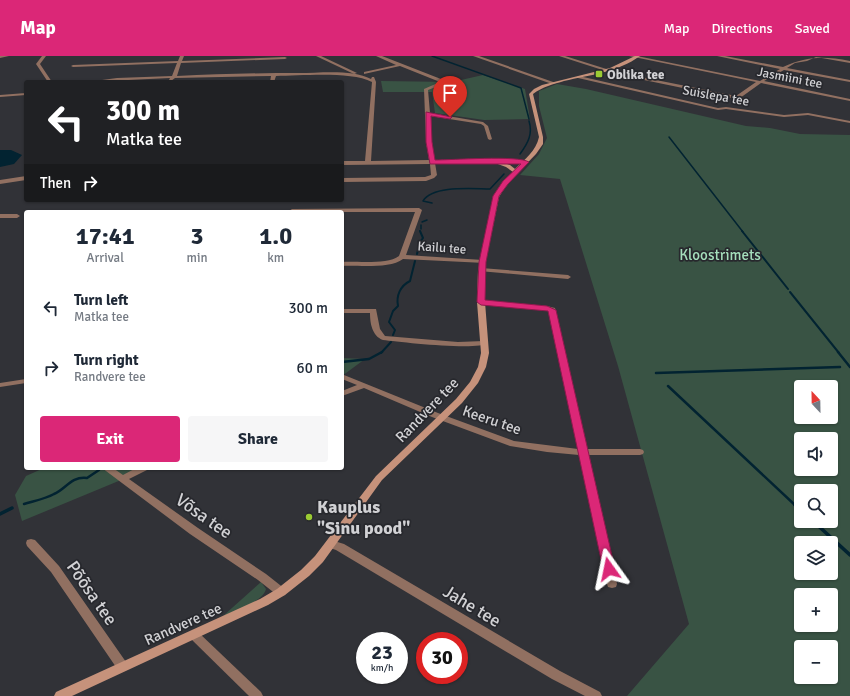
<!DOCTYPE html>
<meta charset="utf-8">
<style>
:root{--surface:#fff;--page:#f6f6f7;--text:#1f2937;--muted:#747a83;--accent:#db2777}
body{margin:0;font-family:Signika,sans-serif;background:var(--page);color:var(--text);height:100vh;display:flex;flex-direction:column;font-size:15px;white-space:nowrap}
*{box-sizing:border-box;margin:0}
p{font-size:13px;color:var(--muted)}
.icon{flex:none;width:22px;height:22px;fill:none;stroke:currentColor;stroke-width:2;stroke-linecap:round;stroke-linejoin:round}
.map{position:relative;flex:1;overflow:hidden}
.panel{position:absolute;left:24px;top:154px;width:320px;height:260px;display:flex;flex-direction:column;background:var(--surface);border-radius:4px;box-shadow:0 1px 3px #0004}
.panel>*{flex:none}
.top-card{position:absolute;left:24px;top:24px;width:320px;height:122px;border-radius:4px;box-shadow:0 1px 3px #0004;background:#202124;color:#fff;overflow:hidden}
.needle{width:26px;rotate:338deg}
.tools{position:absolute;left:794px;top:324px;display:grid;gap:8px}
.tools a{display:grid;place-items:center;width:44px;height:44px;border-radius:4px;background:var(--surface);box-shadow:0 1px 3px #0004;font-size:20px}
.speed{position:absolute;left:356px;top:576px;display:flex;gap:8px;font-size:20px;font-weight:700;text-align:center}
.speed>*{display:grid;place-content:center;width:52px;height:52px;border-radius:50%;background:var(--surface);box-shadow:0 1px 3px #0004;line-height:1}
.speed small{font-size:10px;font-weight:400}
.speed .limit{border:6px solid #d22;background:#fff;color:#111}
.pin{position:absolute;display:grid;place-items:center;width:34px;height:34px;color:#fff;margin:-41px -17px;border-radius:50% 50% 50% 0;rotate:-45deg;box-shadow:0 0 4px #0007}
.pin .icon{rotate:45deg}
.me{position:absolute;width:44px;margin:-22px;rotate:348deg;stroke-linejoin:round;filter:drop-shadow(0 0 3px #0008)}
.turn{display:flex;align-items:center;gap:14px;height:84px;padding:0 16px;font-size:18px}
.turn .icon{width:52px;height:52px;stroke-width:2.5}
.turn b{display:block;font-size:28px;line-height:34px}
.then{display:flex;align-items:center;height:38px;padding:0 16px;background:#0003;gap:8px;font-size:15px}
.eta{display:flex;justify-content:space-evenly;align-items:center;height:68px;text-align:center}
.eta b{font-size:24px;font-weight:700;line-height:28px}
.action{display:flex;gap:8px;margin-top:auto;padding:8px 16px}
.action a{flex:1;height:46px;border-radius:4px;background:var(--accent);color:#fff;font-size:16px;font-weight:700;line-height:46px;text-align:center}
.action a+a{background:var(--page);color:var(--text)}
ul{padding:0;list-style:none}
li{display:flex;align-items:center;gap:12px;height:60px;padding:0 16px}
li div{flex:1}
li b{display:block;font-size:15px}
li em{font-style:normal}
header{display:flex;align-items:center;gap:24px;box-sizing:border-box;height:56px;padding:0 20px;background:var(--accent);color:#fff}
header strong{font-size:19px}
nav{display:flex;gap:22px;margin-inline-start:auto;font-size:14px}
.map>svg:first-child{display:block}
.green{fill:#395344;fill-rule:evenodd}
.water{fill:#022331}
.lines{fill:none;stroke-linecap:round;stroke-linejoin:round}
.stream-far3{stroke:#022331;stroke-width:1.5}
.stream-far2{stroke:#022331;stroke-width:2}
.stream-far1{stroke:#022331;stroke-width:2.5}
.stream{stroke:#022331;stroke-width:3.5}
.street{fill:#917061;fill-rule:evenodd}
.secondary{fill:#c6927b;fill-rule:evenodd}
.route{fill:#db2777;stroke:#8e194d}
.poi-dot{fill:#9bcb33;stroke:#27282d;stroke-width:1.5}
.labels{text-anchor:middle;stroke-width:3.5;stroke-linejoin:round;paint-order:stroke}
.far-poi-label{font-size:13px;font-weight:bold;fill:#d1d1d4;stroke:#27282d;text-anchor:start}
.far-street-label{font-size:13px;fill:#d1d1d4;stroke:#27282d}
.park-label{font-size:15px;fill:#a5debc;stroke:#27282d}
.street-label{font-size:15px;fill:#d1d1d4;stroke:#27282d}
.near-poi-label{font-size:18px;font-weight:bold;fill:#d1d1d4;stroke:#27282d;text-anchor:start}
.near-street-label{font-size:18px;fill:#d1d1d4;stroke:#27282d}
</style>
<header>
<strong>Map</strong>
<nav><a>Map</a><a>Directions</a><a>Saved</a></nav>
</header>
<div class="map">
<svg width="850" height="640" viewBox="0 0 850 640">
<rect width="100%" height="100%" fill="#313237"/>
<!-- green -->
<g class="green">
<path d="M483 19 525 33 530 63 484 64 435 57 432 36H383L381 25 452 26Z"/>
<path d="M557 28 586 33 746 70 770 72 800 78 850 79V640H627L689 568 618 310 560 123 520 119 539 98 547 82 539 50V35ZM801 331H831V361H801ZM801 383H831V413H801ZM801 435H831V465H801ZM801 487H831V517H801ZM801 539H831V569H801ZM801 591H831V621H801Z"/>
<path d="M342 302 365 303 342 320Z"/>
<path d="M44 412H150L22 465 15 439 26 420Z"/>
<path d="M261 526 266 533C263 546 234 555 223 560Z"/>
</g>
<!-- water -->
<path class="water" d="M0 94H11L22 99 14 108 0 111Z"/>
<g class="lines">
<!-- stream-far3 -->
<g class="stream-far3">
<path d="M432 0 521 32 529 63"/>
<path d="M669 81 743 176"/>
<path d="M520 98C528 87 533 78 529 65"/>
<path d="M432 147 423 145C433 129 473 133 490 133L504 118"/>
<path d="M422 166 427 164"/>
<path d="M421 169V173"/>
</g>
<!-- stream-far2 -->
<g class="stream-far2">
<path d="M742 175 788 233"/>
<path d="M417 198 420 186 423 182 420 175"/>
<path d="M790 236 839 297"/>
<path d="M393 279 395 274 389 266 393 255 398 250C396 240 400 230 410 225L415 205"/>
<path d="M381 297 391 286"/>
</g>
<!-- stream-far1 -->
<g class="stream-far1">
<path d="M838 296 850 311"/>
<path d="M342 306 369 303 382 296"/>
<path d="M656 317 840 311"/>
<path d="M668 330 796 450"/>
<path d="M24 448C34 445 45 443 54 438 66 433 71 420 87 422L99 414"/>
</g>
<!-- stream -->
<g class="stream">
<path d="M795 449 801 454"/>
<path d="M0 458 12 452"/>
<path d="M813 465 850 499"/>
</g>
<!-- street -->
<g class="street">
<path d="M0 0H9L0 2Z"/>
<path d="M42 0H46L40 8 52 26H48L36 8Z"/>
<path d="M180 0H184L182 5 285 1 287 2 285 3 181 7 177 20C217 18 258 17 299 17 320 17 353 13 371 23L372 21H374L376 26 371 105 429 104 426 86 424 33 440 26 400 10 364 18V16L396 9 376 0H382L446 25V27L428 34 430 57 483 66 488 70 492 83 490 84 488 83 484 70 481 68 430 60 432 86 434 104H526L529 106 526 108 435 107 437 119 434 122 426 125 342 126V122L425 121 431 119 430 108 342 109V105H365L372 26C350 15 301 20 276 20L274 26H270L271 20 175 22 171 25 169 24 170 22 87 26 117 22 172 20 177 7 73 11 71 10 73 9 178 5Z"/>
<path d="M316 0H321L357 17 354 18Z"/>
<path d="M473 0H479L556 27 552 28Z"/>
<path d="M559 0H565L616 16 736 40 756 26 629 0H637L760 25 780 13 717 0H725L783 11C807 0 824 0 850 5V7L816 1 807 5 795 7 787 12 850 24V26L784 14 764 25 850 43V45L761 27 740 42 741 44 737 46 735 45 736 43 615 18Z"/>
<path d="M579 20 718 52 726 51 784 59 808 57 850 65V67L808 59 784 61 726 53 718 54 578 22 577 21Z"/>
<path d="M26 37V39L0 41V39Z"/>
<path d="M26 120V124L0 128V124Z"/>
<path d="M419 152 422 154 406 199 483 204 485 205V207L403 203C390 213 359 209 342 210V206C357 205 387 209 399 200L415 156H342L289 155 292 153Z"/>
<path d="M0 158H17L20 160 17 162H0Z"/>
<path d="M481 212 568 219 571 221 568 223 479 215V213Z"/>
<path d="M481 244 547 250 555 252 587 393H640L643 394 644 396 643 398 640 399H588L617 528 616 531 612 532 608 531 607 528 579 399 547 396 510 390 432 361 364 332 342 340V335L357 329 342 323V319H344L438 357 514 385 578 393 549 255 479 247 477 246Z"/>
<path d="M342 253H376L380 273 385 280 458 286 484 285 488 287C478 295 400 286 383 284 372 280 370 267 370 257H342Z"/>
<path d="M26 323V327L0 331V327Z"/>
<path d="M102 412H113L123 419 136 412H149L147 414 129 423 198 472 266 518 285 533 286 536 285 539 281 540 277 539 258 524 190 478Z"/>
<path d="M31 483 35 484 59 510 126 606 128 610 126 614 122 615 118 614 51 516 27 490 26 487 27 484Z"/>
<path d="M331 484 344 488 560 615 600 636 602 640H585L552 623 336 494 327 491 326 488 327 485Z"/>
<path d="M194 574 198 576 261 636 263 640H249L190 582 188 579 190 576Z"/>
</g>
<!-- secondary -->
<path class="secondary" d="M635 0H640C618 16 590 19 564 25 554 28 542 31 533 38L543 81V88L536 98 507 128 499 141 484 214 485 246 489 297 486 311 478 327 462 347 382 424 323 506 309 520 285 539 268 549 72 640H54L56 636 260 543 277 533 301 514 315 500 376 420 456 343 470 326 478 311 481 297 477 246 478 214 493 141 503 126 513 116 506 111 495 107 498 105 510 109 515 113C525 103 536 95 539 81L529 38 534 33 542 29 610 12Z"/>
</g>
<!-- route -->
<path class="route" d="M426 56 452 61 450 63 431 60 432 86 435 104C452 104 518 99 529 106L508 128 499 140 486 206 485 244 547 250 556 254 615 513 613 516 609 517 604 516 603 513 548 255 481 249 477 246 479 206 493 140 503 125 521 108H430L426 86Z"/>
<!-- markers -->
<g class="poi-dot">
<rect x="595" y="14" width="8" height="8" rx="2"/>
<circle cx="309" cy="461" r="4"/>
</g>
<g class="labels">
<!-- far-poi labels -->
<g class="far-poi-label">
<text x="607" y="23">Oblika tee</text>
</g>
<!-- far-street labels -->
<g class="far-street-label">
<text transform="translate(790 21) rotate(11)" y="5">Jasmiini tee</text>
<text transform="translate(716 39) rotate(10)" y="5">Suislepa tee</text>
<text transform="translate(442 191) rotate(4)" y="5">Kailu tee</text>
</g>
<!-- park labels -->
<g class="park-label">
<text x="720" y="204">Kloostrimets</text>
</g>
<!-- street labels -->
<g class="street-label">
<text transform="translate(427 354) rotate(-46)" y="5">Randvere tee</text>
<text transform="translate(492 364) rotate(19)" y="5">Keeru tee</text>
<text transform="translate(183 568) rotate(-24)" y="5">Randvere tee</text>
</g>
<!-- near-poi labels -->
<g class="near-poi-label">
<text x="317" y="457">Kauplus<tspan x="317" dy="21">"Sinu pood"</tspan></text>
</g>
<!-- near-street labels -->
<g class="near-street-label">
<text transform="translate(204 460) rotate(35)" y="6">Võsa tee</text>
<text transform="translate(92 537) rotate(55)" y="6">Põõsa tee</text>
<text transform="translate(472 550) rotate(31)" y="6">Jahe tee</text>
</g>
</g>
</svg>
<div class="tools">
<a><svg class="needle" viewBox="-14 -14 28 28"><path d="M0-13l5 13h-10z" fill="#e53935"/><path d="M0 13l5-13h-10z" fill="#747a83"/></svg></a>
<a><svg class="icon" aria-label="sound" viewBox="0 0 24 24"><path d="M4 9h4l5-4v14l-5-4H4zM17 9q2 3 0 6"/></svg></a>
<a><svg class="icon" aria-label="search" viewBox="0 0 24 24"><circle cx="10" cy="10" r="6"/><path d="M15 15l6 6"/></svg></a>
<a><svg class="icon" aria-label="layers" viewBox="0 0 24 24"><path d="M12 4l9 5-9 5-9-5zM3 14l9 5 9-5"/></svg></a>
<a>+</a>
<a>−</a>
</div>
<div class="speed"><div>23<small>km/h</small></div><div class="limit">30</div></div>
<div class="pin" style="left:450px;top:61px;background:#d93025"><svg class="icon" aria-label="arrive" viewBox="0 0 24 24"><path d="M6 21V4h12l-3 4 3 4H6"/></svg></div>
<svg class="me" style="left:609px;top:513px" viewBox="-20 -20 40 40"><path d="M0-17L14 15 0 8-14 15z" fill="#db2777" stroke="#fff" stroke-width="4"/></svg>
<div class="top-card">
<div class="turn"><svg class="icon" aria-label="left" viewBox="0 0 24 24"><path d="M17 20v-9H6M10 6l-5 5 5 5"/></svg><div><b>300 m</b>Matka tee</div></div>
<div class="then">Then<svg class="icon" aria-label="right" viewBox="0 0 24 24"><path d="M7 20v-9h11M14 6l5 5-5 5"/></svg></div>
</div>
<section class="panel">
<div class="eta">
<div><b>17:41</b><p>Arrival</p></div>
<div><b>3</b><p>min</p></div>
<div><b>1.0</b><p>km</p></div>
</div>
<ul>
<li><svg class="icon" aria-label="left" viewBox="0 0 24 24"><path d="M17 20v-9H6M10 6l-5 5 5 5"/></svg><div><b>Turn left</b><p>Matka tee</p></div><em>300 m</em></li>
<li><svg class="icon" aria-label="right" viewBox="0 0 24 24"><path d="M7 20v-9h11M14 6l5 5-5 5"/></svg><div><b>Turn right</b><p>Randvere tee</p></div><em>60 m</em></li>
</ul>
<div class="action"><a>Exit</a><a>Share</a></div>
</section>
</div>
